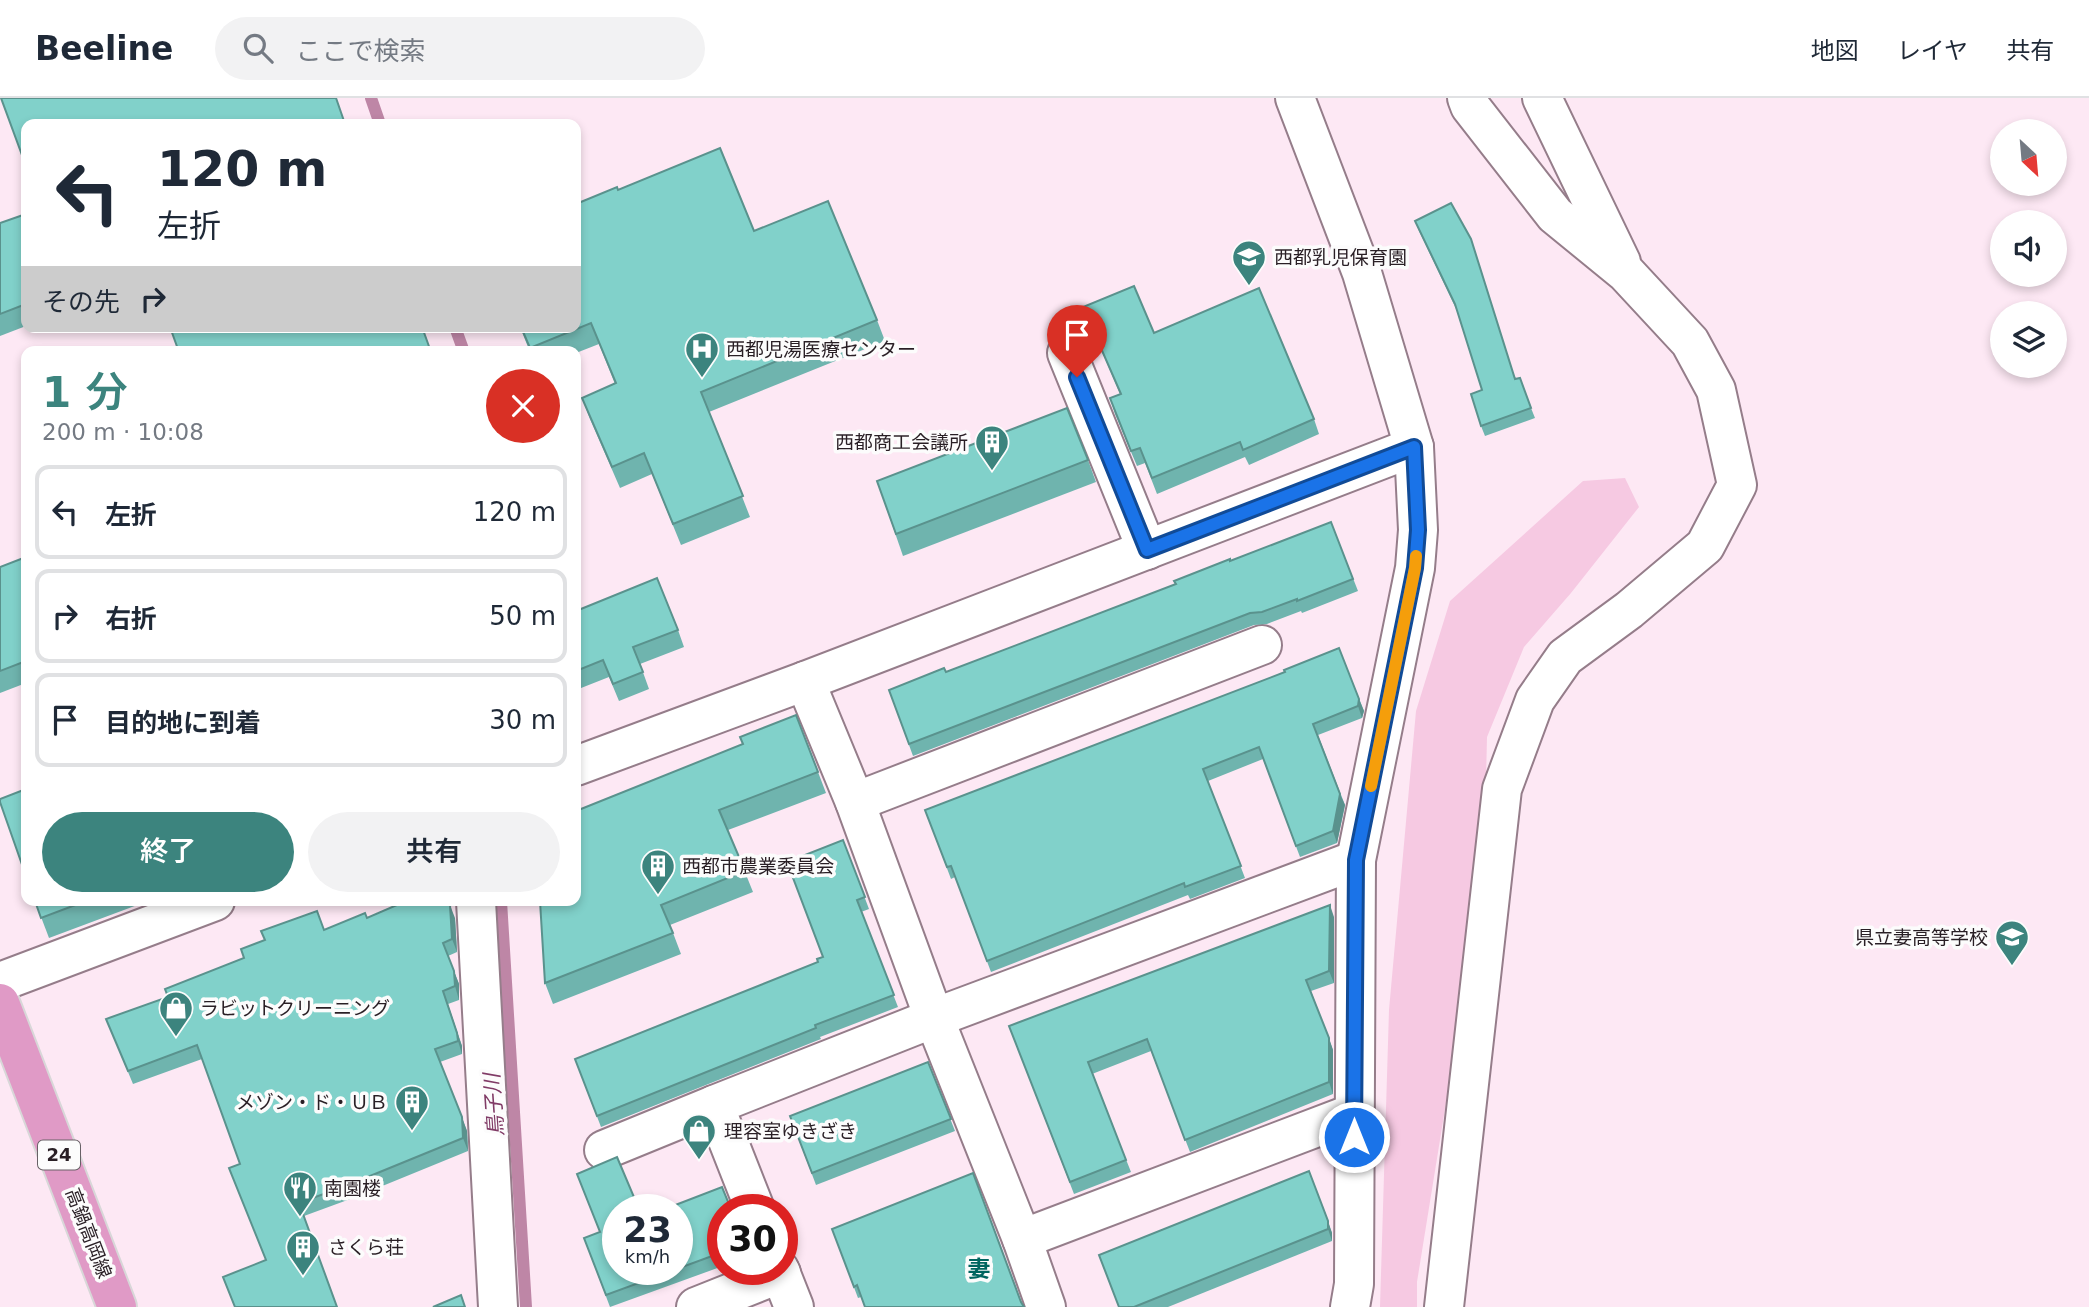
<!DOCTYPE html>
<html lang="ja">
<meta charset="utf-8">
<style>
:root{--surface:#fff;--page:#f2f2f3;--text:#1f2937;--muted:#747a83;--line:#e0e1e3;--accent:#3c847e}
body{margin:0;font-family:"DejaVu Sans","Noto Sans JP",sans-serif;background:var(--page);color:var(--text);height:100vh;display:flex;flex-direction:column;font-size:26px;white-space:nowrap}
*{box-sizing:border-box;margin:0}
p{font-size:23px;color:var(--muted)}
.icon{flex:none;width:38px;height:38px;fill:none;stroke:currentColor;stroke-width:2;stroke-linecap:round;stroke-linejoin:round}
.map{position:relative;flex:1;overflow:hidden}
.side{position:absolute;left:21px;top:248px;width:560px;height:560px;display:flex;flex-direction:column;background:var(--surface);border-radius:14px;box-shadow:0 4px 10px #0003}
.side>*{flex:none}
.guide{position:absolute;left:21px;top:21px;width:560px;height:214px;border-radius:14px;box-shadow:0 4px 10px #0003;background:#fff;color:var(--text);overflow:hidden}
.needle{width:46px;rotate:154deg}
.controls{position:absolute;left:1990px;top:21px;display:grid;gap:14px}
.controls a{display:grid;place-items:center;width:77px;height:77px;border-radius:50%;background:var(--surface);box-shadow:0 4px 10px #0003;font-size:35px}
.speed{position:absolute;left:602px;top:1096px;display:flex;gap:14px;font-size:35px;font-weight:700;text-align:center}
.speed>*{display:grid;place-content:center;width:91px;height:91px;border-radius:50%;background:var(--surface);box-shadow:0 4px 10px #0003;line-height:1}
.speed small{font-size:18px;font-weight:400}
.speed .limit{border:10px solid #d22;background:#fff;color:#111}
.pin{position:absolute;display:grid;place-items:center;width:60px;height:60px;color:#fff;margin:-72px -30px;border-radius:50% 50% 50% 0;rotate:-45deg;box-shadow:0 0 7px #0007}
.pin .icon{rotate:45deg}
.me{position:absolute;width:77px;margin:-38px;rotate:0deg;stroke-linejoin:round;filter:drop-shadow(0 0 5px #0008)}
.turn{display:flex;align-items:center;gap:24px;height:147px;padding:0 21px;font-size:32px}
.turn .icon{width:91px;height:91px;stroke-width:2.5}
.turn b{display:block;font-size:49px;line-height:60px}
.then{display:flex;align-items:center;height:66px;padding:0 21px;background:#0003;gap:14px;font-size:26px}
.round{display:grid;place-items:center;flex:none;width:74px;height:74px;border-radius:37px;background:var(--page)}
.head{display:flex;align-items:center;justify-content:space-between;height:119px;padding:0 21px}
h1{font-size:42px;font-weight:600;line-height:52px;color:var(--accent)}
.primary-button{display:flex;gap:14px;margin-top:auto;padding:14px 21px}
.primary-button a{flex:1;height:80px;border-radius:42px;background:var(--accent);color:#fff;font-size:28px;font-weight:600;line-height:80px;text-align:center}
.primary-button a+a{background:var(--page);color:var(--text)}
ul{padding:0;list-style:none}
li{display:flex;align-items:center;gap:21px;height:94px;margin:0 14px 10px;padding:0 7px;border:4px solid var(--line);border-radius:14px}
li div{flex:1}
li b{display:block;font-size:26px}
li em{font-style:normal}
header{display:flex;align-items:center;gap:42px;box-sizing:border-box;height:98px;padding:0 35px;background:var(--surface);border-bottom:2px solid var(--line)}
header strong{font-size:33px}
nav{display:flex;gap:38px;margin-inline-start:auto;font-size:24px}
.search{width:490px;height:63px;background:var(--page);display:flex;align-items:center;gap:18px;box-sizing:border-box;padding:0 24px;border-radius:38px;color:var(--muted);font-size:26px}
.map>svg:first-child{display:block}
.green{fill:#f6c9e2}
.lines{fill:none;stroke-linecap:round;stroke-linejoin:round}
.stream{stroke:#be86a6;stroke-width:12}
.minor-casing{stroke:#957d8a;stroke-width:42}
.major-casing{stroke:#d8d7d8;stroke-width:42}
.minor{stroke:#fff;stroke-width:38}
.major{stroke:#e09ac6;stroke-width:38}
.wall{fill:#6fb4ae}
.shaded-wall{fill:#5a928d}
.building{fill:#81d1ca;stroke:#5a928d;stroke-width:2}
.route-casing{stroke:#114b97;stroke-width:18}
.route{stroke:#1a73e8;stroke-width:12}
.slow{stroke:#f59e0b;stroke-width:12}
.labels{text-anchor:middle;stroke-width:7;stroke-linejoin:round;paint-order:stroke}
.shield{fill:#fcfcfc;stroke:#686166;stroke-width:2}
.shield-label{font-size:18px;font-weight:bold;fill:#291f25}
.poi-label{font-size:19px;fill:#291f25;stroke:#fcfcfc;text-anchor:start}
.street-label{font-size:19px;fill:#291f25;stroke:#fcfcfc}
.water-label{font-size:21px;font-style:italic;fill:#803b66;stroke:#fcfcfc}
.quarter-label{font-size:23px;font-weight:bold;fill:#00655f;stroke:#fcfcfc}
</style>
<header>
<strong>Beeline</strong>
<div class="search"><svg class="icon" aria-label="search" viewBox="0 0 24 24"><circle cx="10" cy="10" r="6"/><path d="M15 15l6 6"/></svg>ここで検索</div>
<nav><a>地図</a><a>レイヤ</a><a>共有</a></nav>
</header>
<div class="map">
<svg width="2089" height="1209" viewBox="0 0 2089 1209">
<rect width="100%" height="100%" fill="#fde8f4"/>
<!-- green -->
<path class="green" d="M1625 380 1639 409 1571 495 1524 549 1487 639 1484 770 1417 1184V1209H1380L1389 912 1416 613 1450 503 1583 383Z"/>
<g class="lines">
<!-- stream -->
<g class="stream">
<path d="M371 0 380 26"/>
<path d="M455 229 464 254"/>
<path d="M501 803 526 1209"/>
</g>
<!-- minor casing -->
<g class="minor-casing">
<g id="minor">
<path d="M1295 0 1362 175 1414 349 1418 432 1415 470 1356 762 1354 1186 1350 1209"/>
<path d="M1542 0 1621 164"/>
<path d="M1067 255 1147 452"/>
<path d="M805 583 855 704 934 920 1022 1141 1046 1209"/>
<path d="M576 668 805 583 1414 349"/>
<path d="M855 704 1262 547"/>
<path d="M476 803 498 1209"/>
<path d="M0 884 215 803"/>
<path d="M604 1052 714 1007"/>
<path d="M755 1111 714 1007 934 920 1356 762"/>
<path d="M1022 1141 1354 1015"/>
<path d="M779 1171 794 1209"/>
<path d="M696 1209 781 1175"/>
<path d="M1444 1209 1502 691 1535 602 1565 559 1629 512 1705 448 1737 387 1716 292 1690 244 1626 175 1555 117 1470 8 1467 0"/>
</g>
</g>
<!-- major casing -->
<g class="major-casing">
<path id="major" d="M0 905 117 1209"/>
</g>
<!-- minor -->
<use href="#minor" class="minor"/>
<!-- major -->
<use href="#major" class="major"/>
</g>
<!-- wall -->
<g class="wall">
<path d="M618 92 754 133 877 222 885 243 709 314 750 419 681 447 652 376 620 390 590 321 582 300 615 286 599 246 576 255V254H530L520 229H576Z"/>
<path d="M26 116V228L0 238V125Z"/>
<path d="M1415 123 1516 281 1531 310 1535 320 1485 338 1481 328 1482 292 1457 213 1419 133Z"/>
<path d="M1083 209 1154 235 1314 321 1319 336 1249 367 1245 359 1157 396 1145 365 1137 368 1115 316 1110 300 1120 296Z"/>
<path d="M1088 362 1096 384 903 458 877 383Z"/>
<path d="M1331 424 1358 493 1302 515 1301 513 1267 526 1254 527 913 658 889 592 946 574 1176 486 1230 463Z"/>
<path d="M26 459V585L0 595V469Z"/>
<path d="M576 513 678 532 684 549 640 566 649 591 619 603 609 579 576 592Z"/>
<path d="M1339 550 1364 613 1362 620 1318 637 1345 707 1337 745 1300 759 1263 661 1208 683 1245 780 1190 801 1188 797 991 874 955 779 951 781 925 712 1285 574Z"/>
<path d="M743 646 818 674 826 695 728 732 753 794 670 827 681 856 553 906 545 885Z"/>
<path d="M843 742 869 811 861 814 898 909 820 939 821 941 601 1029 575 961 818 864 823 859Z"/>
<path d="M35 803H148L49 840Z"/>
<path d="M1334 819V885L1311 893 1333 952V996L1190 1054 1151 953 1092 976 1131 1074 1074 1096 1009 928Z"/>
<path d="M367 820H455L457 854 448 858 459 886V902L448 906 462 948V956L440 964 467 1033 468 1053 353 1100 304 1118 266 1162 229 1070 240 1066 202 961 133 986 106 921 168 899 324 832Z"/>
<path d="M928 964 955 1033 816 1087 790 1018Z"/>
<path d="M1309 1073 1332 1135V1143L1168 1209H1119Z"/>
<path d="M723 1111V1168L610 1209 584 1140 618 1171Z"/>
<path d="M832 1131 1021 1204 861 1199 858 1200Z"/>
</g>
<!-- shaded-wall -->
<g class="shaded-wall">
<path d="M1359 601 1364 613 1362 620 1358 608Z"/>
<path d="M1340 696 1345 707 1337 745 1333 733Z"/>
<path d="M450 807 455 820 457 854 452 841Z"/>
<path d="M1330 807 1334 819V885L1329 873Z"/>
<path d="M454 873 459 886V902L455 888Z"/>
<path d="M443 893 462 948V956L458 943Z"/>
<path d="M1329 940 1333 952V996L1329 984Z"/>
<path d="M462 1019 467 1033 468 1053 463 1040Z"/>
<path d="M1328 1123 1332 1135V1143L1328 1131Z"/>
</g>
<!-- building -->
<g class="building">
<path d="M1 0H336L345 26H26V68Z"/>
<path d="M720 50 754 133 828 103 877 222 701 294 743 398 673 426 644 355 612 369 582 300 616 285 591 225 530 250 521 229H576V106L617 89 618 92Z"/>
<path d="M1451 105 1471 141 1515 281 1520 280 1531 310 1481 328 1471 296 1482 292 1455 206 1415 123Z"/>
<path d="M26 116V206L0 216V125Z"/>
<path d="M1134 188 1154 235 1259 190 1314 321 1243 352 1240 344 1152 380 1140 350 1131 353 1110 300 1121 296 1083 209Z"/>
<path d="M170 229H422L431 254H179Z"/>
<path d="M1067 310 1088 362 896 436 877 383Z"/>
<path d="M1331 424 1353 481 1297 503V501L1262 514 1250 515 909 646 889 592 944 570 946 574 1176 486 1174 483 1230 461V463Z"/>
<path d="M26 459V563L0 573V469Z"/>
<path d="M657 480 678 532 633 549 643 574 613 586 603 562 576 573V513Z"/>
<path d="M1339 550 1359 601 1358 608 1313 626 1340 696 1333 733 1296 748 1259 649 1203 671 1241 768 1185 789 1184 785 987 863 951 768 947 769 925 712 1285 574 1284 572Z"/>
<path d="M796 617 818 674 719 712 745 773 661 807 673 835 545 885 540 803H576V713L743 646 740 639Z"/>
<path d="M26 691V778L0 704V701Z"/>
<path d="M843 742 865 799 857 802 894 897 815 927 816 930 597 1018 575 961 818 864 817 861 823 859 787 764Z"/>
<path d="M35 803H86L41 820Z"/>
<path d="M406 803H449L450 807 452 841 443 845 454 873 455 888 443 893 457 935 458 943 435 951 462 1019 463 1040 348 1087 299 1105 337 1209H235L223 1179 266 1162 229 1070 240 1066 197 947 128 973 106 921 168 899 165 891 244 860 241 851 265 842 261 833 317 813 324 832 365 815 367 820Z"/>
<path d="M1330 807 1329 873 1306 882 1329 940V984L1185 1042 1147 941 1088 964 1126 1062 1070 1084 1009 928Z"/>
<path d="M928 964 951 1021 812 1075 790 1018Z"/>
<path d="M617 1059 639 1111H618V1171H677V1111H665L722 1089 731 1111H723V1154L606 1197 584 1140 600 1134 577 1076Z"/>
<path d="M1309 1073 1328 1123V1131L1134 1209H1119L1099 1157Z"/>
<path d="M973 1075 1021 1204 1024 1209H865L857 1187 854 1189 832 1131Z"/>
<path d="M461 1197 465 1209H433Z"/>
</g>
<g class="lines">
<!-- route casing -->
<g class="route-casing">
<path id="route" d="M1077 279 1147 452 1414 349 1418 432 1415 470 1356 762 1354 1039"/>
</g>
<!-- route -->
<use href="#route" class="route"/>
<!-- slow -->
<path class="slow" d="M1371 688 1415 470 1416 458"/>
</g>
<!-- icons -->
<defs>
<g id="school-pin" transform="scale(1.75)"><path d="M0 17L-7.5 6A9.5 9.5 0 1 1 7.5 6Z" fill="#3c847e" stroke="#fcfcfc"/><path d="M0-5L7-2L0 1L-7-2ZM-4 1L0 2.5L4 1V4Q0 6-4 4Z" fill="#fff"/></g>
<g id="hospital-pin" transform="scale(1.75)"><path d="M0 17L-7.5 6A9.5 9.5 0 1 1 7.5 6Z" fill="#3c847e" stroke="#fcfcfc"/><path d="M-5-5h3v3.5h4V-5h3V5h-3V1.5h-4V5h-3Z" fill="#fff"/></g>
<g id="building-pin" transform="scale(1.75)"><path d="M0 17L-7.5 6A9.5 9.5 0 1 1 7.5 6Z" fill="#3c847e" stroke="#fcfcfc"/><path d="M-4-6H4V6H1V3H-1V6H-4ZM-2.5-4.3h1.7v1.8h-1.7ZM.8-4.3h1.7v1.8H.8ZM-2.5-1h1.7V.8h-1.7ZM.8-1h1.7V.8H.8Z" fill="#fff"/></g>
<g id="shop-pin" transform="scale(1.75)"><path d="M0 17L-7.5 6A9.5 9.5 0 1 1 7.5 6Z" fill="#3c847e" stroke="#fcfcfc"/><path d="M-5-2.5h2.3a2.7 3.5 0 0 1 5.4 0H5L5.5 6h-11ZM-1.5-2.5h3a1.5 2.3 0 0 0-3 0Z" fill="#fff"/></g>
<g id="restaurant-pin" transform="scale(1.75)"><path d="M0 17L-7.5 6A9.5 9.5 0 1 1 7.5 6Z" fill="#3c847e" stroke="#fcfcfc"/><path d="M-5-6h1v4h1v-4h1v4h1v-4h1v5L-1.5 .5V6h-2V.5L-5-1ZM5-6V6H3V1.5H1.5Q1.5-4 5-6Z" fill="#fff"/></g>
</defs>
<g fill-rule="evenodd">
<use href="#school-pin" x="1249" y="159"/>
<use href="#hospital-pin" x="702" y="251"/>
<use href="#building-pin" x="992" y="344"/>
<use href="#building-pin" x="658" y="768"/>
<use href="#school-pin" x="2012" y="839"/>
<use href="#shop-pin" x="176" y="910"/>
<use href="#building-pin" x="412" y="1004"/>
<use href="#shop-pin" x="699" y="1033"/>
<use href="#restaurant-pin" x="300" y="1090"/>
<use href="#building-pin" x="303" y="1149"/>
</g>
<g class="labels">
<!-- shield labels -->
<rect class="shield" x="38" y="1042.5" width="42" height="29" rx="5"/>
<g class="shield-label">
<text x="59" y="1063">24</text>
</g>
<!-- poi labels -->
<g class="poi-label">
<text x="1274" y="166">西都乳児保育園</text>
<text x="726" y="258">西都児湯医療センター</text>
<text x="968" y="351" text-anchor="end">西都商工会議所</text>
<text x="682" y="775">西都市農業委員会</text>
<text x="1988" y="846" text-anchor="end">県立妻高等学校</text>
<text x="200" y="917">ラビットクリーニング</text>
<text x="388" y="1011" text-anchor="end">メゾン・ド・ＵＢ</text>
<text x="724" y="1040">理容室ゆきざき</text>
<text x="324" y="1097">南園楼</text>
<text x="328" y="1156">さくら荘</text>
</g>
<!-- street labels -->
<g class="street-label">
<text transform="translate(89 1135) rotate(69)" y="7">高鍋高岡線</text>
</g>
<!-- water labels -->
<g class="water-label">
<text transform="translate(494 1007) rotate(-94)" y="7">鳥子川</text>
</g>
<!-- quarter labels -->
<g class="quarter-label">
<text x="979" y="1179">妻</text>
</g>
</g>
</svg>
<div class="controls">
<a><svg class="needle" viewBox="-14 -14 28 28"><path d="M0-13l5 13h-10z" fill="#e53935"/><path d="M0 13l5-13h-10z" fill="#747a83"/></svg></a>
<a><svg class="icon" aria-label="sound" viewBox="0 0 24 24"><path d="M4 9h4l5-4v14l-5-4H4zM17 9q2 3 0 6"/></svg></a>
<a><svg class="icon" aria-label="layers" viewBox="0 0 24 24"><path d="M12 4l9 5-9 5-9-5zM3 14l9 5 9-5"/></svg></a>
</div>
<div class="speed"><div>23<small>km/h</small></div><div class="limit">30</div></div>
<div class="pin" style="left:1077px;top:279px;background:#d93025"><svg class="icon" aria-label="arrive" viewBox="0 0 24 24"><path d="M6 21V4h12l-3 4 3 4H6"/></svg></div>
<svg class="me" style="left:1354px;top:1039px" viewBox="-20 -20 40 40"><circle r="17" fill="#1a73e8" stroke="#fff" stroke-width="3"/><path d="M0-11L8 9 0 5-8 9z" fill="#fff"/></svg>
<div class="guide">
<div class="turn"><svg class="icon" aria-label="left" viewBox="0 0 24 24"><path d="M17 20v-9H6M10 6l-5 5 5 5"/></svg><div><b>120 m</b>左折</div></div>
<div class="then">その先<svg class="icon" aria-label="right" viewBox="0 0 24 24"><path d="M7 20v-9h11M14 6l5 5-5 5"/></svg></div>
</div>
<section class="side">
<div class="head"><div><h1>1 分</h1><p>200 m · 10:08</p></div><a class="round" style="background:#d93025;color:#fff"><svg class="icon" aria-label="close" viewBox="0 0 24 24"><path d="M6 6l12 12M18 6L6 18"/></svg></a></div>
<ul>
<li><svg class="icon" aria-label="left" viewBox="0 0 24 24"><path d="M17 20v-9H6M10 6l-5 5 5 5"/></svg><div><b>左折</b></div><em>120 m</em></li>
<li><svg class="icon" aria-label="right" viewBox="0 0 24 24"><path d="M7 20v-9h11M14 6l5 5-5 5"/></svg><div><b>右折</b></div><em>50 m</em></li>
<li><svg class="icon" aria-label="arrive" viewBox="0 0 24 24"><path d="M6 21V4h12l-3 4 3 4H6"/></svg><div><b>目的地に到着</b></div><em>30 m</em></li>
</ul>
<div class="primary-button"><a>終了</a><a>共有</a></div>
</section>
</div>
